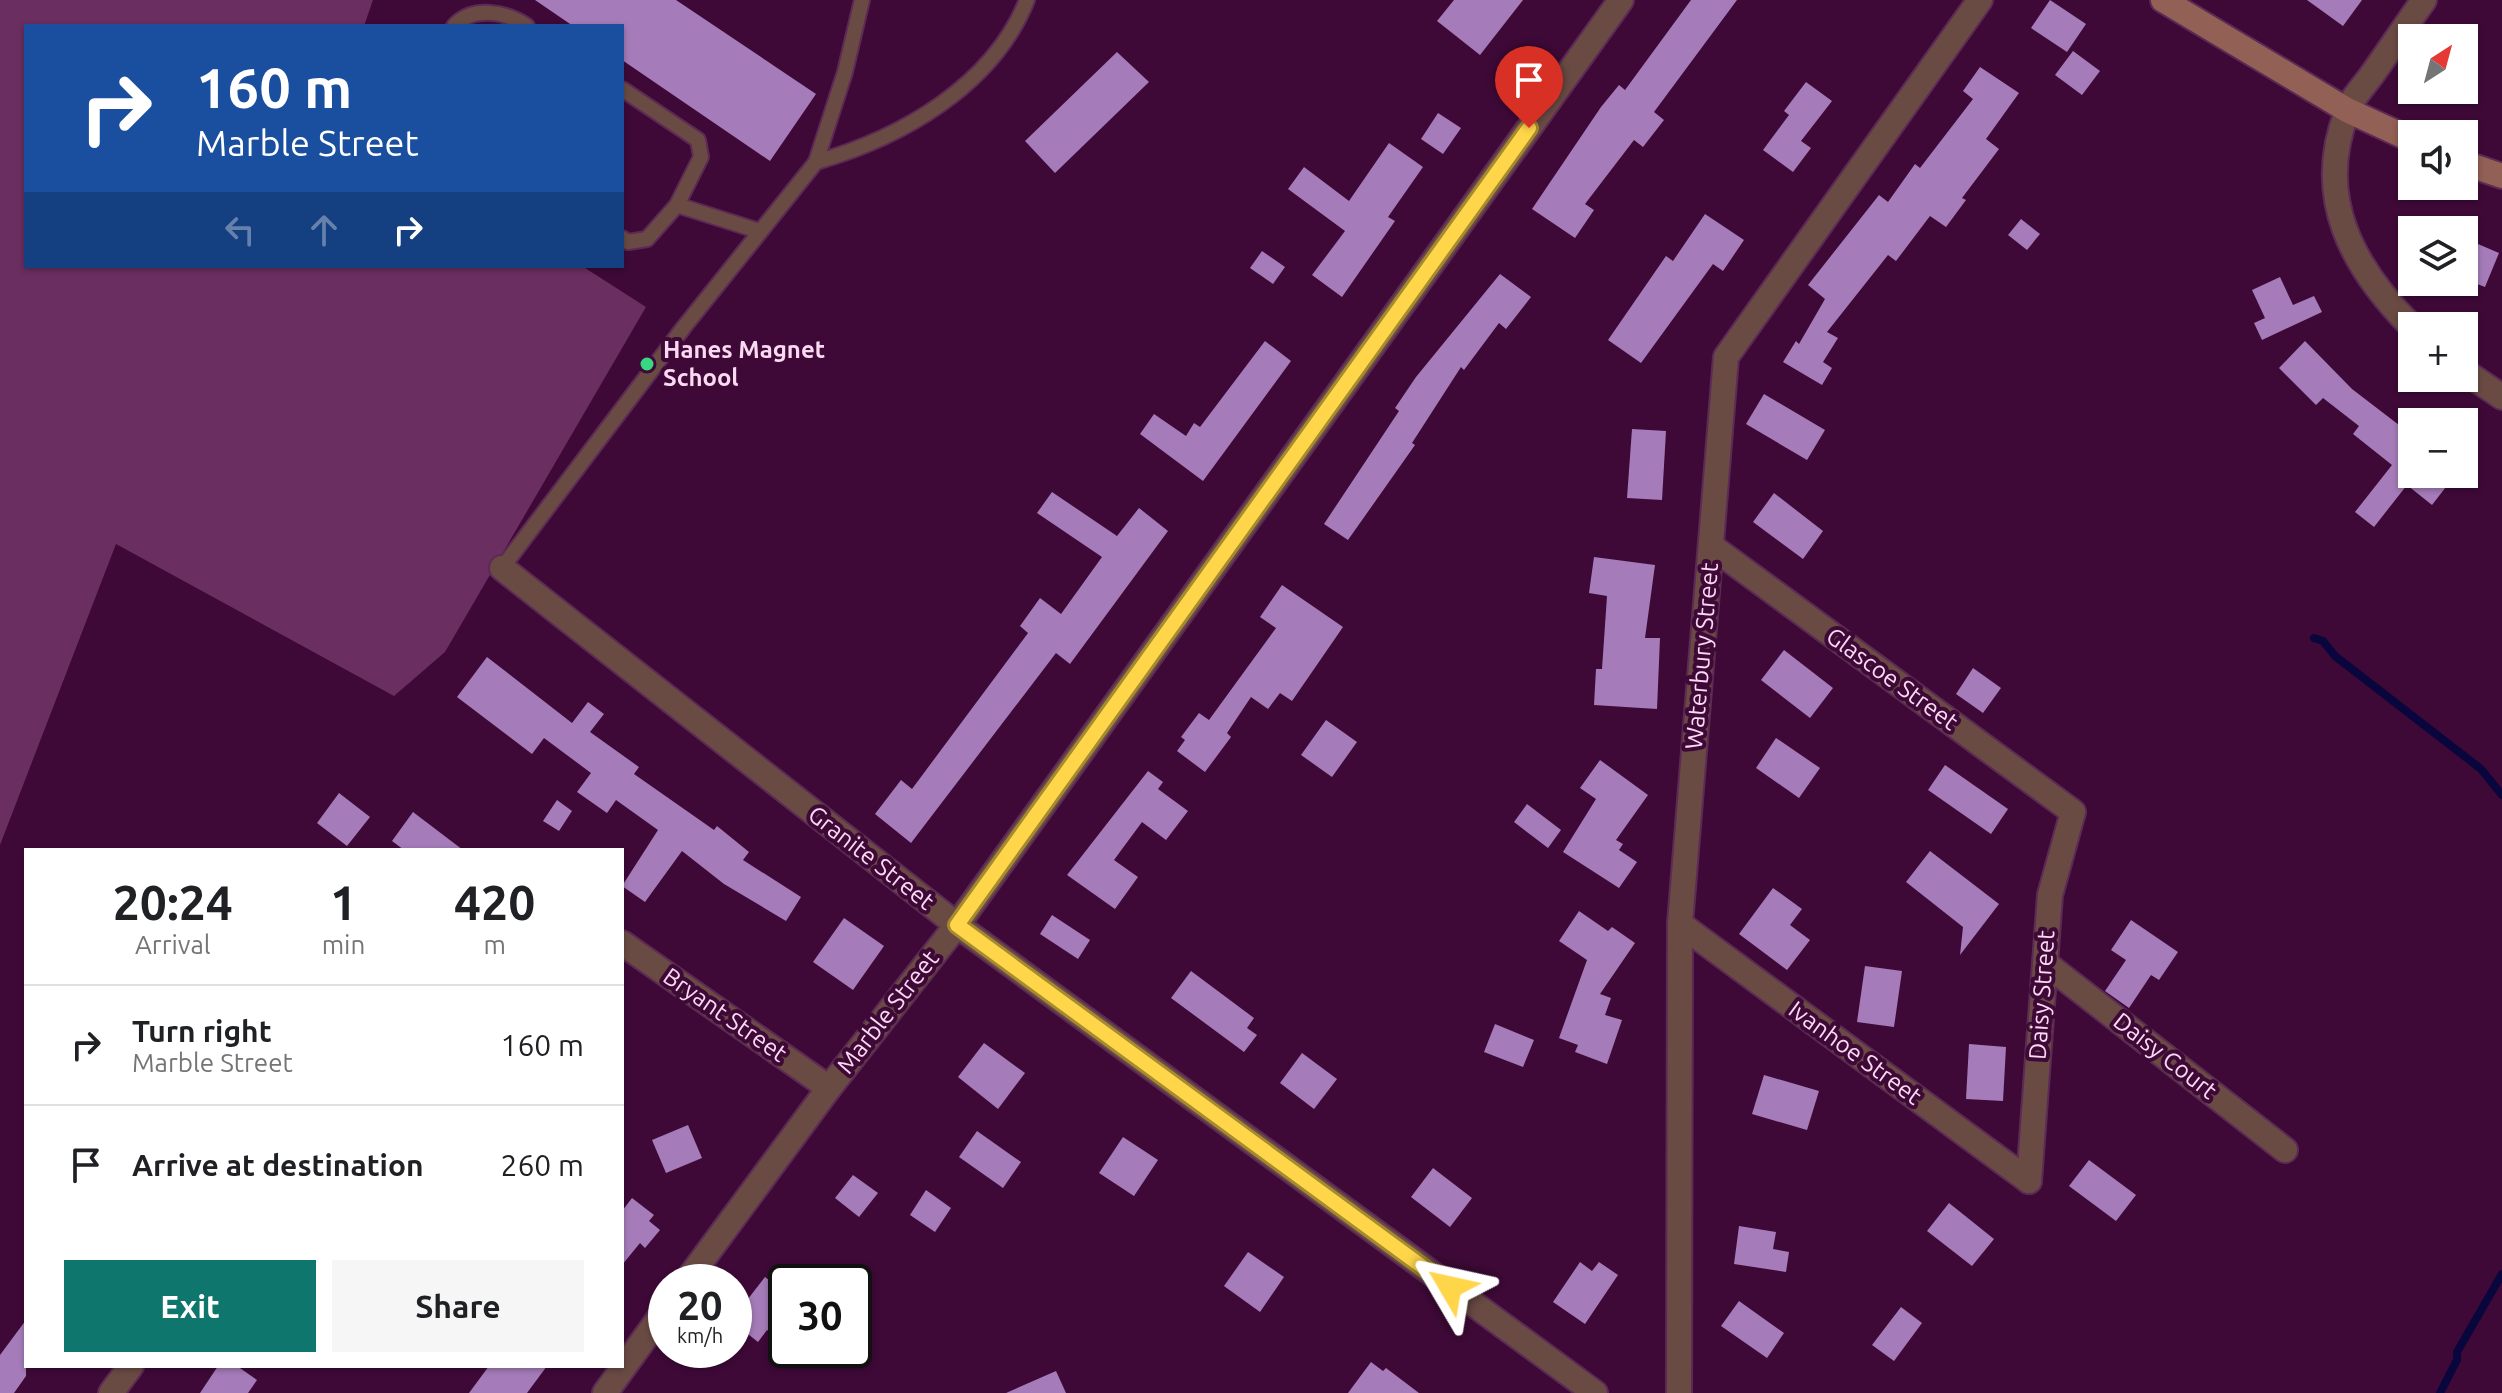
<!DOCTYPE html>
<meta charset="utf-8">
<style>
:root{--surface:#fff;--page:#f6f6f6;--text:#202124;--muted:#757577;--line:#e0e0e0;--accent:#0f766e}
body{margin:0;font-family:Ubuntu,sans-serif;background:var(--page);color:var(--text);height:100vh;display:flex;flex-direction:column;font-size:30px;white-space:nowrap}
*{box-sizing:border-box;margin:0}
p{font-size:26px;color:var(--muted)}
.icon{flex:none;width:44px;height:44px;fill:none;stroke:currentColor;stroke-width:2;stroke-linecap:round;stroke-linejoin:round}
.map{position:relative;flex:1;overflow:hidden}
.panel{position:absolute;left:24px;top:848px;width:600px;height:520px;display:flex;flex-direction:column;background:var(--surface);border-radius:0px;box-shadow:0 2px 6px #0004}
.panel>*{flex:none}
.top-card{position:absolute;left:24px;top:24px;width:600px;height:244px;border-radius:0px;box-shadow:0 2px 6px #0004;background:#1a4fa0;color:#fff;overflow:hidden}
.needle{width:52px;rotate:36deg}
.controls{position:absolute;left:2398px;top:24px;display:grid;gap:16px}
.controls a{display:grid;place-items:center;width:80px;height:80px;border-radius:0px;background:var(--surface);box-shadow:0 2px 6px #0004;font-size:40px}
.speed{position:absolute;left:648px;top:1264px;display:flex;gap:16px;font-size:40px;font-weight:700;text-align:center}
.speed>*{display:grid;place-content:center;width:104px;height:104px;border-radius:50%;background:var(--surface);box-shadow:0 2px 6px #0004;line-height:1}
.speed small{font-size:20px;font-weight:400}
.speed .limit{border:4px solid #111;border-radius:12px;background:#fff;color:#111}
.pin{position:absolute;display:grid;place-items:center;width:68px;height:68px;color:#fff;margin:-82px -34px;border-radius:50% 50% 50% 0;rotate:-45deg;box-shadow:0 0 8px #0007}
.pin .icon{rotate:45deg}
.me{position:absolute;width:88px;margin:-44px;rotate:306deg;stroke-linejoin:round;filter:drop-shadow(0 0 6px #0008)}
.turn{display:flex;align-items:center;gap:28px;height:168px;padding:0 40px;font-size:36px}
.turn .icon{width:104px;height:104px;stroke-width:2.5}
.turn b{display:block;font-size:56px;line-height:68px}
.lanes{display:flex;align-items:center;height:76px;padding:0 40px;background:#0003;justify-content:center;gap:40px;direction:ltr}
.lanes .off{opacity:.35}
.eta{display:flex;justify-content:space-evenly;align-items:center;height:136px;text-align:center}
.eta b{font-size:48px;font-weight:700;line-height:56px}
.action{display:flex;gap:16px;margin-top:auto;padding:16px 40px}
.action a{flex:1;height:92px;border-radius:0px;background:var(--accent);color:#fff;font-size:32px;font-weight:700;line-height:92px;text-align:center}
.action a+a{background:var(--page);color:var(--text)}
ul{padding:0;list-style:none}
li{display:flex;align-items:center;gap:24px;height:120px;padding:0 40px;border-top:2px solid var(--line)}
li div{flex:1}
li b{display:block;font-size:30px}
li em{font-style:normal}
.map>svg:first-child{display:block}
.green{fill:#6a2e60}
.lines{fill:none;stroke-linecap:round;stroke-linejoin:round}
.stream{stroke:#09053d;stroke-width:8}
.building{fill:#a57cb9}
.lane-casing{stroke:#5c2a55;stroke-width:18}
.street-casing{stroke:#5c2a55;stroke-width:28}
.secondary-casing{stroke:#5c2a55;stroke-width:28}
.lane{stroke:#6a4b44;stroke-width:14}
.street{stroke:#6a4b44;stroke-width:24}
.secondary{stroke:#926055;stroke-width:24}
.route-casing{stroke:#a68a30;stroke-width:20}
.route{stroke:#ffd54a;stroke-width:14}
.poi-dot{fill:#36d881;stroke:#3e0937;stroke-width:3}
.labels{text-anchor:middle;stroke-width:8;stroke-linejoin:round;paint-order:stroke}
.poi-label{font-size:24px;font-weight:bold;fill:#fad9f2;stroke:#3e0937;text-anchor:start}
.street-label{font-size:24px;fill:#fad9f2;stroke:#3e0937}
</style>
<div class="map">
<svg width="2502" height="1393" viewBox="0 0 2502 1393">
<rect width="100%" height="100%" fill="#3e0937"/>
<!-- green -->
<path class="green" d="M0 0H373L364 26H26V266H582L646 307 445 652 394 696 116 544 0 845Z"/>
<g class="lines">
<!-- stream -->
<g class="stream">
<path d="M2314 638 2323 641 2335 656 2481 769 2502 795"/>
<path d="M2440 1393 2457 1360V1352L2502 1274"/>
</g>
</g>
<!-- building -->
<g class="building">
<path d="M535 0H676L816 94 770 161 622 60V26H573Z"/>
<path d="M1454 0H1523L1480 55 1437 21Z"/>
<path d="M1691 0H1737L1654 112 1664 120 1643 147 1634 140 1585 204 1594 210 1575 238 1532 209 1601 107 1619 85 1625 90Z"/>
<path d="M2050 0 2086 24 2067 52 2031 28Z"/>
<path d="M2307 0H2362L2343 26Z"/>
<path d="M2073 51 2100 71 2082 95 2055 75Z"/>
<path d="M1117 52 1149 82 1055 173 1025 141Z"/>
<path d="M1980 67 2019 93 1986 139 1999 149 1962 198 1966 200 1946 227 1930 216 1896 261 1888 255 1827 332 1838 338 1823 362 1832 368 1822 385 1783 362 1796 341 1799 344 1825 299 1808 285 1879 195 1888 202 1915 164 1920 168 1973 99 1963 91Z"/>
<path d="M1806 82 1832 101 1801 141 1811 148 1793 172 1763 150 1789 115 1784 111Z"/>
<path d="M1438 113 1461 128 1443 154 1421 139Z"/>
<path d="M1389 143 1423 167 1388 217 1395 221 1342 297 1312 275 1345 231 1288 189 1304 167 1349 201Z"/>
<path d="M1705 214 1744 240 1723 271 1713 264 1641 363 1608 340 1666 256 1673 261Z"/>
<path d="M2021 219 2040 234 2027 250 2008 235Z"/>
<path d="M2464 238 2499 253 2485 287 2464 279Z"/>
<path d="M1262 251 1285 267 1273 284 1250 268Z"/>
<path d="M1500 274 1531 297 1506 329 1499 323 1464 370 1461 367 1412 443 1415 445 1348 540 1324 524 1399 411 1395 408 1416 377Z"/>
<path d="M2280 277 2293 305 2314 296 2322 312 2262 340 2254 323 2265 318 2252 290Z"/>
<path d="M1265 341 1291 361 1203 481 1140 434 1154 414 1186 436 1194 423 1200 427Z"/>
<path d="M2305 341 2352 389 2412 435V474H2456L2432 505 2407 485 2374 527 2355 512 2392 465 2353 434 2359 426 2323 398 2316 405 2279 368Z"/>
<path d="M1764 394 1825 430 1807 460 1746 424Z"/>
<path d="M1632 429 1666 431 1662 500 1627 498Z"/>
<path d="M1052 492 1117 536 1139 508 1168 531 1070 664 1056 653 911 843 875 814 901 780 912 789 1028 633 1020 626 1040 598 1061 614 1102 557 1037 513Z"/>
<path d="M1774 493 1823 531 1803 559 1753 522Z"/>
<path d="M1594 557 1655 565 1645 638H1660L1657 709 1594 705 1596 669H1602L1607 596 1589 593Z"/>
<path d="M1282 585 1343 627 1292 701 1280 693 1268 709 1251 697 1227 733 1231 737 1205 772 1177 751 1185 740 1181 737 1199 713 1209 720 1276 628 1260 617Z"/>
<path d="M1784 650 1833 688 1810 718 1761 680Z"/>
<path d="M487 657 572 723 588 702 604 714 590 732 639 767 634 774 714 830 717 826 749 852 743 860 801 897 786 921 724 884 682 851 645 902 622 886 658 830 616 800 607 813 577 792 591 773 544 738 532 754 457 697Z"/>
<path d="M1973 668 2001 688 1983 713 1956 694Z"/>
<path d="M1326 720 1357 742 1332 777 1301 755Z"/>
<path d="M1776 738 1820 768 1799 798 1756 768Z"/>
<path d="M1600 760 1648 795 1616 840 1623 844 1619 850 1637 862 1619 888 1563 852 1596 799 1580 788Z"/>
<path d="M1945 765 2008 809 1991 834 1928 790Z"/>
<path d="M1148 771 1163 782 1158 789 1188 811 1166 840 1142 822 1114 860 1138 877 1115 909 1067 875Z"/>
<path d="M339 793 370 817 347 846 317 823Z"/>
<path d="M557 800 572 811 559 831 543 821Z"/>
<path d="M1527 804 1561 830 1548 848 1514 822Z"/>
<path d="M413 812 463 850H404L392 841Z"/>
<path d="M1930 851 1999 904 1960 955 1963 927 1906 882Z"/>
<path d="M1773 888 1802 909 1790 925 1810 940 1787 970 1739 934Z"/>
<path d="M1579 911 1608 931 1612 927 1635 943 1600 994 1611 998 1605 1015 1622 1020 1607 1064 1575 1052 1578 1045 1559 1038 1587 960 1559 941Z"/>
<path d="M1052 915 1090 940 1078 959 1040 934Z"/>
<path d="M844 918 884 946 853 990 813 962Z"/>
<path d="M2131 920 2178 952 2159 980 2151 975 2129 1008 2105 991 2126 960 2111 950Z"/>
<path d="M1865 966 1902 971 1894 1027 1857 1022Z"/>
<path d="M1191 971 1254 1018 1247 1028 1257 1035 1244 1052 1171 998Z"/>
<path d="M1495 1024 1534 1040 1523 1067 1484 1052Z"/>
<path d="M984 1043 1025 1073 998 1109 958 1077Z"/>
<path d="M1969 1044 2006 1047 2003 1101 1966 1099Z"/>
<path d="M1302 1053 1337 1079 1314 1109 1280 1083Z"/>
<path d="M1764 1075 1819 1091 1807 1130 1752 1114Z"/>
<path d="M688 1125 702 1158 666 1173 652 1140Z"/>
<path d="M977 1131 1021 1162 1003 1188 959 1157Z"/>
<path d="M1123 1137 1158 1160 1134 1196 1099 1173Z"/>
<path d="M2089 1160 2136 1195 2116 1221 2069 1186Z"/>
<path d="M1433 1168 1472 1198 1450 1227 1411 1197Z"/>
<path d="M853 1175 878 1193 859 1217 835 1198Z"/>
<path d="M926 1190 951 1208 935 1232 910 1215Z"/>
<path d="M632 1198 654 1215 649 1221 660 1230 645 1248 640 1243 622 1265V1211Z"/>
<path d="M1949 1203 1994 1239 1972 1266 1927 1231Z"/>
<path d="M1739 1226 1776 1232 1773 1249 1789 1252 1786 1272 1734 1264Z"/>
<path d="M1248 1252 1284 1277 1260 1312 1224 1286Z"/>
<path d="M1580 1262 1592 1271 1599 1262 1618 1275 1585 1324 1553 1302Z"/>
<path d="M765 1277 786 1293V1324L776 1337 767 1330 758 1342 734 1323V1317Z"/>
<path d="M1739 1301 1784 1333 1767 1358 1721 1326Z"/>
<path d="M1901 1307 1922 1323 1894 1361 1872 1345Z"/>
<path d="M26 1320V1376L14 1393H0V1355Z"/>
<path d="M1371 1362 1383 1371 1386 1368 1419 1393H1348Z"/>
<path d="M218 1366H237L257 1380 248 1393H200Z"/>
<path d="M489 1366H547L527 1393H469Z"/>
<path d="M1056 1371 1066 1393H1006Z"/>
</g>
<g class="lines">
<!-- lane casing -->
<g class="lane-casing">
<g id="lane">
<path d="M454 26C473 5 506 12 527 26"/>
<path d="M622 89 698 140 701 157 677 205 647 239 628 242 622 238"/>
<path d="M816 162C901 138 993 86 1027 0"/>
<path d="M677 205 759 231"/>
<path d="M502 568 684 327 816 162 845 72 862 0"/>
</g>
</g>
<!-- street casing -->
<g class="street-casing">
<g id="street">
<path d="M2412 327C2352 267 2314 197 2347 112 2351 99 2363 87 2371 76 2389 51 2406 25 2424 0"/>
<path d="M2464 371 2502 397"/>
<path d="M1711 546 2073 812 2050 895 2029 1181"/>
<path d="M502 568 957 925 1595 1393"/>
<path d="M1680 924 2029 1181"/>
<path d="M622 943 829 1088"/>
<path d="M2045 963 2285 1150"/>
<path d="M686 1282 829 1088 957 925 1621 0"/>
<path d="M111 1393 131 1366"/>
<path d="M605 1393 666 1309"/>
<path d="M1679 1393 1680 924 1726 357 1980 0"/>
</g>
</g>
<!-- secondary casing -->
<g class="secondary-casing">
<g id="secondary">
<path d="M2163 0 2347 110 2412 140"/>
<path d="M2464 163 2502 176"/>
</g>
</g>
<!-- lane -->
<use href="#lane" class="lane"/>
<!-- street -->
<use href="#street" class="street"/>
<!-- secondary -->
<use href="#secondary" class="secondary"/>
</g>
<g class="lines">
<!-- route casing -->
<g class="route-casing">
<path id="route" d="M1450 1287 957 925 1529 128"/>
</g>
<!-- route -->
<use href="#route" class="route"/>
</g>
<!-- markers -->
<circle class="poi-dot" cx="647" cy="364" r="8"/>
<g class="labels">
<!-- poi labels -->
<g class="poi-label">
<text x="663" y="358">Hanes Magnet<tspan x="663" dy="28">School</tspan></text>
</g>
<!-- street labels -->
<g class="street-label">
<text transform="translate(1702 656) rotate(-85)" y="8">Waterbury Street</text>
<text transform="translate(1892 679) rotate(36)" y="8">Glascoe Street</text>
<text transform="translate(871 858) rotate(38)" y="8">Granite Street</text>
<text transform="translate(2042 995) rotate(-86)" y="8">Daisy Street</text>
<text transform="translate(888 1012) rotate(-52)" y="8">Marble Street</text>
<text transform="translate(725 1015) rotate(35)" y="8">Bryant Street</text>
<text transform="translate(1855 1053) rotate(36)" y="8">Ivanhoe Street</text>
<text transform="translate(2165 1056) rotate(38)" y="8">Daisy Court</text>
</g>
</g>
</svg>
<div class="controls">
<a><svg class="needle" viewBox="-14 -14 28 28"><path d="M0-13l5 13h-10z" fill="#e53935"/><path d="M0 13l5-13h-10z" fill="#757577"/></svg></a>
<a><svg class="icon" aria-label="sound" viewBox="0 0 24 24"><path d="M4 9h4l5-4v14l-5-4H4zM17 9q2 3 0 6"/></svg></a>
<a><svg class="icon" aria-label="layers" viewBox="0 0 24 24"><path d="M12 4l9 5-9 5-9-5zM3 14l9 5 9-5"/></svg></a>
<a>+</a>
<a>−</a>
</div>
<div class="speed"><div>20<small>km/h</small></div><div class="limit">30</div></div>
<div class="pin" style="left:1529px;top:128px;background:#d93025"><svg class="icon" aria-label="arrive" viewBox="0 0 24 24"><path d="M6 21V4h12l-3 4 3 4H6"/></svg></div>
<svg class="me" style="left:1450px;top:1287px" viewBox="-20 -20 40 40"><path d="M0-17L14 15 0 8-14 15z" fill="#ffd54a" stroke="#fff" stroke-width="4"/></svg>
<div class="top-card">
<div class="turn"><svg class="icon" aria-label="right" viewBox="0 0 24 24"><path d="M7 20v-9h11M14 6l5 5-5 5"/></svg><div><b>160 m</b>Marble Street</div></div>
<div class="lanes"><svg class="icon off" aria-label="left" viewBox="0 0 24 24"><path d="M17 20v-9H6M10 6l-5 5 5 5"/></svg><svg class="icon off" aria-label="ahead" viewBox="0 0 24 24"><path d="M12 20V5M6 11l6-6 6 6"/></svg><svg class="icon" aria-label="right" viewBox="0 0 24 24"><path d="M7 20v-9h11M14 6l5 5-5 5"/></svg></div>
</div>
<section class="panel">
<div class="eta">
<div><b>20:24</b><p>Arrival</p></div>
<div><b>1</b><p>min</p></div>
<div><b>420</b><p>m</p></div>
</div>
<ul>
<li><svg class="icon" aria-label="right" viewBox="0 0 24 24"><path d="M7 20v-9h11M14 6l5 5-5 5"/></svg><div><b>Turn right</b><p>Marble Street</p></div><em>160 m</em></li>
<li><svg class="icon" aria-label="arrive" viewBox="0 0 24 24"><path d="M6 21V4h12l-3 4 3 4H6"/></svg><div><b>Arrive at destination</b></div><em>260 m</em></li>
</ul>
<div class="action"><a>Exit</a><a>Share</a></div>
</section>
</div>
